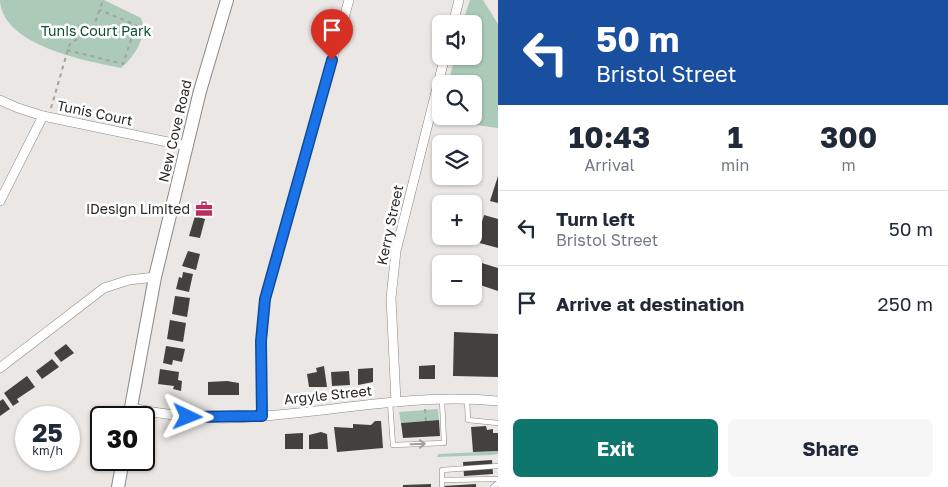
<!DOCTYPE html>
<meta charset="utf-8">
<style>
:root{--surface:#fff;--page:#f6f6f7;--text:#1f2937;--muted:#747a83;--line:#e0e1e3;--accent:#0f766e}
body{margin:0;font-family:"Golos Text",sans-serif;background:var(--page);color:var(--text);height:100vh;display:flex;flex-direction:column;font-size:19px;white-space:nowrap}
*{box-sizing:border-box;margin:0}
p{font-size:16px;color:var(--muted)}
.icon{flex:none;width:28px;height:28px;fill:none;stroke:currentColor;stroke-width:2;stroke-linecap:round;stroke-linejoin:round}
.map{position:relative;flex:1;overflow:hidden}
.panel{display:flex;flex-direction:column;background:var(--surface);width:450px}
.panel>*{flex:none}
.banner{background:#1a4fa0;color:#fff;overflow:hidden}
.controls{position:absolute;left:432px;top:15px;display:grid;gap:10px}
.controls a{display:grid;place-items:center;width:50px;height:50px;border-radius:8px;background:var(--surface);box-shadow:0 1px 4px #0004;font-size:25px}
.speed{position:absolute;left:15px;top:406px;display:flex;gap:10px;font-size:25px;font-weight:700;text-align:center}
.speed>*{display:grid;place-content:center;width:65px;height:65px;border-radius:50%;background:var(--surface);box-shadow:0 1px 4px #0004;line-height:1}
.speed small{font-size:12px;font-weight:400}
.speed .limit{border:2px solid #111;border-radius:8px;background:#fff;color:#111}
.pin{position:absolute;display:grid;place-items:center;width:42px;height:42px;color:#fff;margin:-51px -21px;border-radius:50% 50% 50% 0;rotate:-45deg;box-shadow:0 0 5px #0007}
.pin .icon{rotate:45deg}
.me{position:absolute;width:55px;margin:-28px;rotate:92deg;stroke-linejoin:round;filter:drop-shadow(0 0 4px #0008)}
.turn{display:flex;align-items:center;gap:18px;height:105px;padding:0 15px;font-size:22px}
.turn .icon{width:65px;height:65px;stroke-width:2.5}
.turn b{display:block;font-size:35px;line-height:42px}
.eta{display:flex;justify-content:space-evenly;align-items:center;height:85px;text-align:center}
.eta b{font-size:30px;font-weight:700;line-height:35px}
.action{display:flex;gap:10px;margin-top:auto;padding:10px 15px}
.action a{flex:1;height:58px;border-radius:8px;background:var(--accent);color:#fff;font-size:20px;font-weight:700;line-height:58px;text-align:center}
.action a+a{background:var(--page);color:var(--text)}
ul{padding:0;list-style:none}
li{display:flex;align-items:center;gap:15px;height:75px;padding:0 15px;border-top:1px solid var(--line)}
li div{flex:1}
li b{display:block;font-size:19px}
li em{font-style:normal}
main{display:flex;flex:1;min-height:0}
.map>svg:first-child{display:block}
.green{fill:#abcbb8}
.building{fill:#43413e}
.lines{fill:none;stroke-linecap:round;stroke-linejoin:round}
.lane-casing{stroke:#8b8886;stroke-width:5.5}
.street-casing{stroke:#8b8886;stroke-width:10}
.secondary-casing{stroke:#8b8886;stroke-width:14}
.path{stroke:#a5a3a0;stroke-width:2;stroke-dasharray:4 4;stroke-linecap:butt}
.lane{stroke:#fff;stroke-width:4.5}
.street{stroke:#fff;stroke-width:9}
.secondary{stroke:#fff;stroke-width:12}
.tree{fill:#709382}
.oneway{stroke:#9f9f9e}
.route-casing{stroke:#114b97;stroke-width:12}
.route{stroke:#1a73e8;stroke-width:9}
.labels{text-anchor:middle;stroke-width:5;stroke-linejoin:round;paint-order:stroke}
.park-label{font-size:14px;fill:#0c4f32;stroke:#fff}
.street-label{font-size:14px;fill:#2a2928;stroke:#fff}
.poi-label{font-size:14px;fill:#2a2928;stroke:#fff;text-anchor:end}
</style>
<main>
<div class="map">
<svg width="498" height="487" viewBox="0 0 498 487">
<rect width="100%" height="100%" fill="#ebe7e4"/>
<!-- green -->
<g class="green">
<path d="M0 0H104L141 18C148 36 135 56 121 68 87 61 2 46 0 0Z"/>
<path d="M470 0H483L498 24V128L438 120 441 108V116H474V84H448L455 56H474V24H462Z"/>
<path d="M438 409 439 420 401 423 399 412Z"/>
<path d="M498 451V454L491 455 437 457 438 454Z"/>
</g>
<!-- building -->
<g class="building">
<path d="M498 176V203L490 201Z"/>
<path d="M196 203 214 207 212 216 194 211Z"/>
<path d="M484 215 498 219V248L476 242Z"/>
<path d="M195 216 205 219 200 238 189 236Z"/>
<path d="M188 251 200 254 196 270 182 266Z"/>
<path d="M472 260 498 268V291L474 283Z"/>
<path d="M183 272 193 274 189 292 176 289 179 277 182 278Z"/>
<path d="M175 296 190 298 187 317 172 314Z"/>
<path d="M170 320 186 323 183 342 167 339Z"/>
<path d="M454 332 498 334V377L453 376Z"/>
<path d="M66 344 74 353 61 362 54 353Z"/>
<path d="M166 346 185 349 182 362 173 360 172 365 163 363Z"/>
<path d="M52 359 59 367 42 379 36 371Z"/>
<path d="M435 365V379H419V366Z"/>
<path d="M324 366 327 387H309L307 374 317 372 316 368Z"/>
<path d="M373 368V382L358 385V369Z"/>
<path d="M160 369 179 372 178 380 182 381 181 391 173 389 174 386 158 384Z"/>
<path d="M349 371 350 385 332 386 331 372Z"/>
<path d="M27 376 35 387 17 399 19 402 13 406 4 393Z"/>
<path d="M227 381 239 383V395H208V382Z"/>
<path d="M3 399 10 409 0 416V401Z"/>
<path d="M439 420 440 436 403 438 401 423Z"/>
<path d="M375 421H381L383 448 337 452 334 427 353 428V424L371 425Z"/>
<path d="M486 426 487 430 493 429V433H498V451L473 452 471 427Z"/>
<path d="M321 432 327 434 328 449H309V435Z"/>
<path d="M303 433V449H285V434Z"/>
<path d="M492 460 493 474 464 476 463 462Z"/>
<path d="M431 484V487H403V485Z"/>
<path d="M476 484V487H443V486Z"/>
</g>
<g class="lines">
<!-- lane casing -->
<g class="lane-casing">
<g id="lane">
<path d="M467 399 468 420 498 423"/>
<path d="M390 403 393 445 444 443 442 400"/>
<path d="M442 480 498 479"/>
<path d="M442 487V470L498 466"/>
<path d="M493 487 498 483"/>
</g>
</g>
<!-- street casing -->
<g class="street-casing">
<g id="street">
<path d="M453 24 459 0"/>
<path d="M0 100 18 108 43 116 187 146"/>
<path d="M0 201 43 116"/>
<path d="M0 368 104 288 129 280 155 277"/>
<path d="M396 402 391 298 396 251 445 56"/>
<path d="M131 408C165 415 198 419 233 418 321 415 410 392 498 401"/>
<path d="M262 416 261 341 265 299 349 0"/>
</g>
</g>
<!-- secondary casing -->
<g class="secondary-casing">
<g id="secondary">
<path d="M129 418 155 277 200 91 227 0"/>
<path d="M118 487 123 460"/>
</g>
</g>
<!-- path -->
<g class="path">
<path d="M67 50 123 64 136 25 100 10"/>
<path d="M51 108 69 46 71 42 91 34 103 0"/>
<path d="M425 409 426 422"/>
</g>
<!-- lane -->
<use href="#lane" class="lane"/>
<!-- street -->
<use href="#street" class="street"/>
<!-- secondary -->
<use href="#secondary" class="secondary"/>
</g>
<!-- trees -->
<circle class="tree" cx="161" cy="209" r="4"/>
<!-- one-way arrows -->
<defs><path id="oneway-shaft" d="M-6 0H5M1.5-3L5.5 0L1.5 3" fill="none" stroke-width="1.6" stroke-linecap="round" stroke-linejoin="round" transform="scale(1.25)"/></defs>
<use class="oneway" href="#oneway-shaft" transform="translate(418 444) rotate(-2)"/>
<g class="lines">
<!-- route casing -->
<g class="route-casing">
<path id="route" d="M188 417 262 416 261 341 265 299 332 60"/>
</g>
<!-- route -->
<use href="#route" class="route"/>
</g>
<!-- icons -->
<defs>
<g id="office-bare" transform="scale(1.35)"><path d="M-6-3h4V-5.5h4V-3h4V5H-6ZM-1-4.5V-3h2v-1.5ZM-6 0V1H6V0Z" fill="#bc2e5d" stroke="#fff" stroke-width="2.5" paint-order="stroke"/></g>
</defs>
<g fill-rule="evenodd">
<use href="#office-bare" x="204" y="209"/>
</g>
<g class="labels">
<!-- park labels -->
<g class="park-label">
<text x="96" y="36">Tunis Court Park</text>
</g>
<!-- street labels -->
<g class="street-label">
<text transform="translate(95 113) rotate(12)" y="5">Tunis Court</text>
<text transform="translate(175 131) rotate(-77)" y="5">New Cove Road</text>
<text transform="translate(390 225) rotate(-78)" y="5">Kerry Street</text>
<text transform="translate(328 395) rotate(-6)" y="5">Argyle Street</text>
</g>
<!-- poi labels -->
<g class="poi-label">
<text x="190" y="214">iDesign Limited</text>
</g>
</g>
</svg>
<div class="controls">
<a><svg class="icon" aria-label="sound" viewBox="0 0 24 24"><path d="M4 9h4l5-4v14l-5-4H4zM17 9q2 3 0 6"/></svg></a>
<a><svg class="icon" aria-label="search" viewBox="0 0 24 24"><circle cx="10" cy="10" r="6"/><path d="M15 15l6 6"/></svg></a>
<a><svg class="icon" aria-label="layers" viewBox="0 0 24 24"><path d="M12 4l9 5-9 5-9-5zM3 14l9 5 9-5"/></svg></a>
<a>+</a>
<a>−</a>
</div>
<div class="speed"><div>25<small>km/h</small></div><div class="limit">30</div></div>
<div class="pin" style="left:332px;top:60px;background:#d93025"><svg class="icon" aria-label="arrive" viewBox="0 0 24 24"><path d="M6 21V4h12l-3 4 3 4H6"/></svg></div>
<svg class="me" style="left:188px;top:417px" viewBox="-20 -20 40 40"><path d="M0-17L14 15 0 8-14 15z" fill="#1a73e8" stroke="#fff" stroke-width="4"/></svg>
</div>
<section class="panel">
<div class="banner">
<div class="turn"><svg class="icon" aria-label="left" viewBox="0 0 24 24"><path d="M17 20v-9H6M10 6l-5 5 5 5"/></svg><div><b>50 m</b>Bristol Street</div></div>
</div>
<div class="eta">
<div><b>10:43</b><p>Arrival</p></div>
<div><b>1</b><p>min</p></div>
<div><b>300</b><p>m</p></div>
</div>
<ul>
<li><svg class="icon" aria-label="left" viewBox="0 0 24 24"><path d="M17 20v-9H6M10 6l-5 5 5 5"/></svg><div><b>Turn left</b><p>Bristol Street</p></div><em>50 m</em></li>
<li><svg class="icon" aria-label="arrive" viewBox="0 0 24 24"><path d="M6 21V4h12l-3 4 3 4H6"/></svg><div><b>Arrive at destination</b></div><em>250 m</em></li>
</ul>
<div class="action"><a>Exit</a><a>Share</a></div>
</section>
</main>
